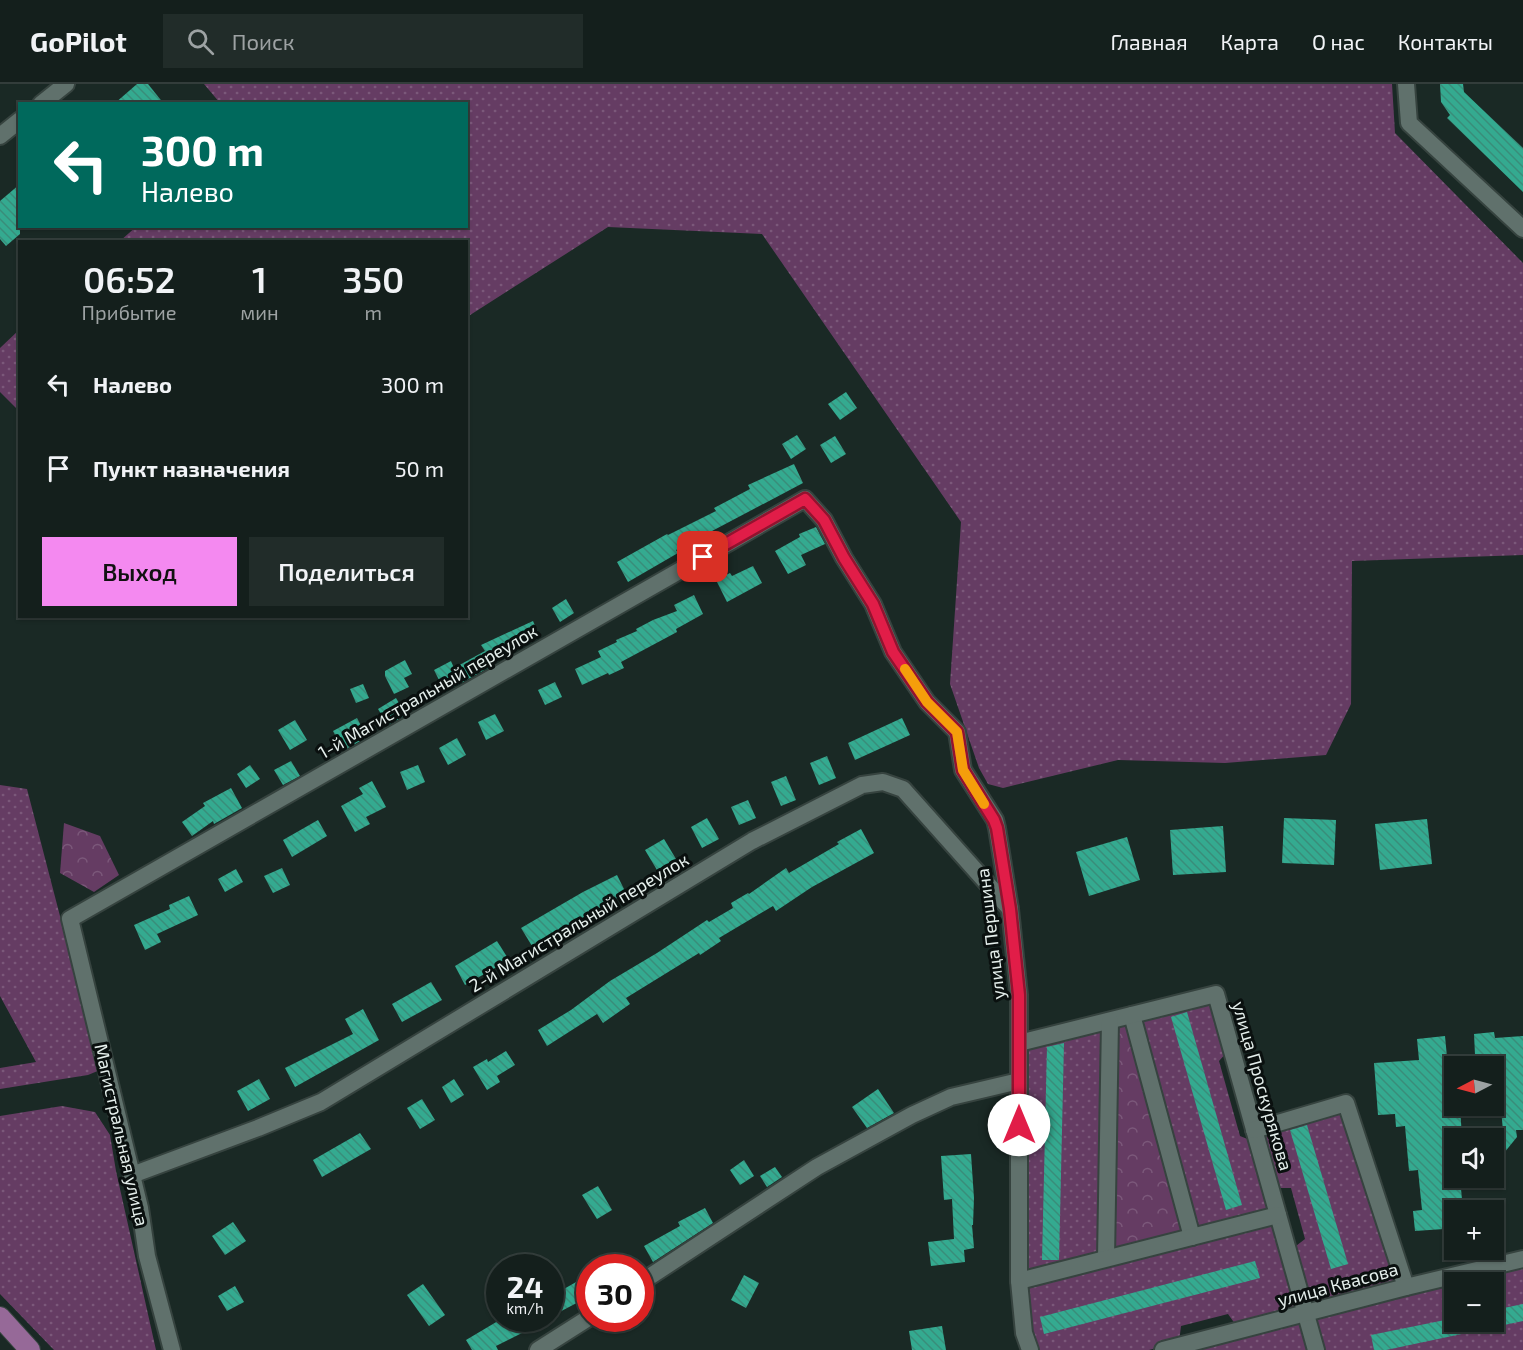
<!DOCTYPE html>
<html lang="ru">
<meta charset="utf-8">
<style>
:root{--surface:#141f1c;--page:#212c29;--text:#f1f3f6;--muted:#9da2a3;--line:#333d3b;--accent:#f489f0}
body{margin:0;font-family:"Exo 2",sans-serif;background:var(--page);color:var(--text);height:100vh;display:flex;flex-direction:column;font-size:22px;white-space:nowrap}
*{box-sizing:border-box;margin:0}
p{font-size:20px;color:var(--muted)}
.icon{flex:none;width:33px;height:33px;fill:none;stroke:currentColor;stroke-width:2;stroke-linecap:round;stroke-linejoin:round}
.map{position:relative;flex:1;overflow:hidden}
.panel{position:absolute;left:18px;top:156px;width:450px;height:378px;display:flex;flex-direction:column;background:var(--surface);border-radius:0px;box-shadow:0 2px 4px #0004,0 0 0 2px var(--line)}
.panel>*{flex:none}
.banner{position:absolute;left:18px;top:18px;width:450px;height:126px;border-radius:0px;box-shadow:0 2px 4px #0004,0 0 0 2px var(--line);background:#00695c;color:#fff;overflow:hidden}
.needle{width:39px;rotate:264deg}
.controls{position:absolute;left:1444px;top:972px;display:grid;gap:12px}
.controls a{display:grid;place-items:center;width:60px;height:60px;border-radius:0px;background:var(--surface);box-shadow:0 2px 4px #0004,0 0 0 2px var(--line);font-size:30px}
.speed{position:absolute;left:486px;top:1170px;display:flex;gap:12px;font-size:30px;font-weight:700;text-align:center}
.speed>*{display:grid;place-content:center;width:78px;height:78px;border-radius:50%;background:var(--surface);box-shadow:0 2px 4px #0004,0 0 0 2px var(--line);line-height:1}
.speed small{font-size:15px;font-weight:400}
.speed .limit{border:9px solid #d22;background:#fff;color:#111}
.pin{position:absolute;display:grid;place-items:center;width:51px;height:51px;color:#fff;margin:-26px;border-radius:12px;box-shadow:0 3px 9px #0006}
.me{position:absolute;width:66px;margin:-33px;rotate:0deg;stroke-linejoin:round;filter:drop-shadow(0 0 4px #0008)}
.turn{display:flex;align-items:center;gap:21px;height:126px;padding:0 24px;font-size:27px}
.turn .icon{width:78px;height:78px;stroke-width:2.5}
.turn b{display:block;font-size:42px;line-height:51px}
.eta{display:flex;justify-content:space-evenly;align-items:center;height:102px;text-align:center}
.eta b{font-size:36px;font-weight:600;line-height:42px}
.action{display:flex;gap:12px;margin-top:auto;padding:12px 24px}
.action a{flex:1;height:69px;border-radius:0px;background:var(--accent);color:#111;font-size:24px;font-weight:600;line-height:69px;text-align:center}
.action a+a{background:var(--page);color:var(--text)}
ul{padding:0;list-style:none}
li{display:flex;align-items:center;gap:18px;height:84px;padding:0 24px}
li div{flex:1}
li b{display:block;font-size:22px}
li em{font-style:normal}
header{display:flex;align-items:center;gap:36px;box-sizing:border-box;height:84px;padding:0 30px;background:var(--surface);border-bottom:2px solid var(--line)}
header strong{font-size:28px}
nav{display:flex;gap:33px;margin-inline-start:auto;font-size:21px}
.search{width:420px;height:54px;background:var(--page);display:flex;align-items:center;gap:15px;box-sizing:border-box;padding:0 21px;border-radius:0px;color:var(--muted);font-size:22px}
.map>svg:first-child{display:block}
.grass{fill:url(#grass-dots);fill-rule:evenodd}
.forest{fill:url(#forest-crowns)}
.building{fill:url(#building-back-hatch)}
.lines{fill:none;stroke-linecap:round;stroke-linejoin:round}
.minor-casing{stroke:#36433f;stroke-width:20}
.major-casing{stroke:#36433f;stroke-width:22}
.minor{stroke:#60716c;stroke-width:16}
.major{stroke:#966998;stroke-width:20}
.route-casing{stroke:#92132f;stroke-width:15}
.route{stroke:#e11d48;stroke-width:10}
.slow{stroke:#f59e0b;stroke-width:10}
.labels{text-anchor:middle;stroke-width:6;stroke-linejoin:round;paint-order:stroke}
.street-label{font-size:18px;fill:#e5efec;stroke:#0a100f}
</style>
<header>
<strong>GoPilot</strong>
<div class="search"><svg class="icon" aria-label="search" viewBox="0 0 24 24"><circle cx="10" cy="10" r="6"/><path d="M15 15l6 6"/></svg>Поиск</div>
<nav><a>Главная</a><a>Карта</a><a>О нас</a><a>Контакты</a></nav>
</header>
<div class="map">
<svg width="1523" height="1266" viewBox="0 0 1523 1266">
<defs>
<pattern id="grass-dots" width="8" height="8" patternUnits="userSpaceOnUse" patternTransform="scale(1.5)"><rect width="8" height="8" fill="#653c63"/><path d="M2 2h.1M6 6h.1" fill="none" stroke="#7b587a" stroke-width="1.8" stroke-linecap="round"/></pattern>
<pattern id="forest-crowns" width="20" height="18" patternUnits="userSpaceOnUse" patternTransform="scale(1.5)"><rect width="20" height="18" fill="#653c63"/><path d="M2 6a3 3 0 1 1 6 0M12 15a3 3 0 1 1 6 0" fill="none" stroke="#7b587a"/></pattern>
<pattern id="building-back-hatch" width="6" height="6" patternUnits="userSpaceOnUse" patternTransform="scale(1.5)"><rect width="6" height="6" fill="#34aa90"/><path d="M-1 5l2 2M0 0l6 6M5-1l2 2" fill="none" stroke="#398d7a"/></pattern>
</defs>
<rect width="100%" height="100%" fill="#1a2925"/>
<!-- grass -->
<g class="grass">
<path d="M204 0H1392L1395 49 1523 179V471L1352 477 1351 620 1326 671 1225 679 1118 676 1003 704 988 700 979 684 950 600 961 438 762 150 608 143 467 233 466 158 120 157 137 142H466V20L220 19Z"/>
<path d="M19 246V327L0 308V264Z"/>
<path d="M0 701 27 705 100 986 88 991 0 1005V984L36 978 0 912Z"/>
<path d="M1213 916 1228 967 1219 977 1240 1052 1252 1057 1272 1129 1194 1149 1137 934Z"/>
<path d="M1107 941 1103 1171 1023 1192 1024 961Z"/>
<path d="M62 1022 95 1028 110 1051 116 1087 156 1266H54L0 1210V1032Z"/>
<path d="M1343 1024 1401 1201 1309 1225 1292 1165 1305 1155 1291 1104H1275L1259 1048Z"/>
<path d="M1274 1135 1300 1227 1238 1244 1228 1230 1181 1242 1179 1258 1149 1266H1034L1024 1200Z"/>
<path d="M1523 1179V1266H1320L1310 1231ZM1455 1198H1494V1238H1455Z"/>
<path d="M1304 1234 1313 1266H1178Z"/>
</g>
<!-- forest -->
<g class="forest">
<path d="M64 739 100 752 119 791 94 808 60 789Z"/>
<path d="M1128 936 1183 1148 1112 1167 1115 939Z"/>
</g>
<!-- building -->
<g class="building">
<path d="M137 0H148L164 20H114Z"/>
<path d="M1440 0H1463L1464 8 1523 64V108L1447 34 1450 31 1441 18Z"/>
<path d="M20 100V150L6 162 0 155V117Z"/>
<path d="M846 308 857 324 840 336 828 320Z"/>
<path d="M797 351 806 365 791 375 782 360Z"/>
<path d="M835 352 846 370 831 379 820 361Z"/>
<path d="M794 380 803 399 676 466 678 469 628 498 617 478 667 450 668 451 716 427 714 424 750 405 748 401Z"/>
<path d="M816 443 825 460 801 471 806 481 788 490 775 467 800 453 799 450Z"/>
<path d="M753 482 762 499 727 518 716 496 730 489 732 492Z"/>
<path d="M694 511 703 530 676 545 677 548 621 578 624 584 609 591 608 589 582 601 575 585 601 573 598 567 617 558 616 556 637 547 636 545 653 536 677 527 674 521Z"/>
<path d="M566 515 574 529 560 538 552 524Z"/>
<path d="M533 537 540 553 503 569 504 571 486 580 488 584 445 608 434 586 451 577 454 584 485 567 481 561Z"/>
<path d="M405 576 412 590 404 594 409 603 394 610 385 592V587Z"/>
<path d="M555 598 562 613 545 621 538 606Z"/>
<path d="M363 600 369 614 356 619 350 605Z"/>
<path d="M396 614 406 631 388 641 378 625Z"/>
<path d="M495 630 504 647 486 656 478 638Z"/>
<path d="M357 634 367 653 343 667 333 647Z"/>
<path d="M902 634 910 651 855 676 848 659Z"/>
<path d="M295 636 307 656 290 666 278 646Z"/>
<path d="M457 654 466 671 448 681 439 664Z"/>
<path d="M827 672 836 694 819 701 810 679Z"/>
<path d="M291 677 300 692 283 701 274 686Z"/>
<path d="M250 681 260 695 246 704 237 690Z"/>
<path d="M418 681 425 698 407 706 400 688Z"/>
<path d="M786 692 796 716 781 722 771 698Z"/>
<path d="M372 697 386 723 366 733 370 740 355 748 341 722 363 710 359 704Z"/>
<path d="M231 704 242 724 214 740 213 737 192 752 182 738 205 722 203 719Z"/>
<path d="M748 716 756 734 739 741 731 723Z"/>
<path d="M707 734 719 755 702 764 691 743Z"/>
<path d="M1284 734 1336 736 1334 781 1282 779Z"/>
<path d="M1427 735 1432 780 1380 786 1375 740Z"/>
<path d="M318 736 327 752 292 773 283 756Z"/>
<path d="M1223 742 1226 788 1173 791 1170 746Z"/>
<path d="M861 745 874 769 812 803 776 827 773 822 719 854 721 857 700 871 699 869 626 914 630 920 603 939 597 930 547 962 538 946 571 926 610 897 657 869 707 836 709 838 733 824 731 819 748 809 749 810 786 784 789 789 839 760 837 758Z"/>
<path d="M1127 753 1140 796 1089 812 1076 768Z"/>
<path d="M664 755 676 775 657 786 645 766Z"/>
<path d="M282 784 290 801 273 809 264 792Z"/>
<path d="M236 785 243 798 225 808 218 795Z"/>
<path d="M617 791 626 809 532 862 521 844 583 808Z"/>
<path d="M189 812 198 831 157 850 161 858 145 866 134 841 170 825 169 821Z"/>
<path d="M497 857 509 876 465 901 455 882Z"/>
<path d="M431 898 442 916 402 938 392 920Z"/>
<path d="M363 925 379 956 295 1003 285 984 353 950 345 935Z"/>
<path d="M1187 928 1242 1121 1226 1126 1171 933Z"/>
<path d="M1494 948 1495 954 1523 952V1046H1516L1517 1053 1504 1069H1494V1059L1503 1047 1500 1013H1494V982H1455V1022H1460L1462 1054H1455V1095L1460 1094 1463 1126H1455V1138L1444 1139V1145L1415 1147 1413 1127 1422 1126 1418 1086 1409 1087 1405 1042 1396 1043 1395 1030 1378 1031 1374 979 1419 976 1417 955 1445 952 1447 973 1475 971 1474 950Z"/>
<path d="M1064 959 1059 1176H1042L1047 963Z"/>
<path d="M506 967 515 981 497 992 500 998 487 1006 473 983 487 975 488 978Z"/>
<path d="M259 995 270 1015 248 1027 237 1007Z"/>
<path d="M454 995 464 1011 451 1019 442 1003Z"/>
<path d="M878 1005 894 1029 867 1044 852 1023Z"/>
<path d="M422 1015 435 1036 420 1045 407 1024Z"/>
<path d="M1307 1041 1348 1180 1331 1185 1290 1046Z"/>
<path d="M360 1049 371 1065 322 1093 313 1076Z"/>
<path d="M971 1070 974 1114 973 1141H972L974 1164 964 1166 965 1178 931 1182 928 1158 954 1155 952 1115 944 1116 941 1072Z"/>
<path d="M744 1076 754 1092 740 1101 730 1086Z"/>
<path d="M775 1083 782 1093 767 1103 760 1092Z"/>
<path d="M598 1102 612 1126 597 1135 582 1111Z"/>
<path d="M705 1124 713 1139 653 1178 644 1162 680 1142 678 1138Z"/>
<path d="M233 1138 246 1157 225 1171 212 1152Z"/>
<path d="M1255 1177 1260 1194 1044 1250 1040 1233Z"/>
<path d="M590 1190V1212L550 1233V1213Z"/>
<path d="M744 1191 759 1199 746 1224 731 1216Z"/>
<path d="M423 1200 445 1231 429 1242 407 1211Z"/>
<path d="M235 1202 244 1218 227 1227 218 1212Z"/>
<path d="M1523 1220V1237L1386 1266H1374L1371 1251 1455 1234V1238H1494V1226Z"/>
<path d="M503 1234H522L528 1246 496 1262 498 1266H472L466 1256Z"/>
<path d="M942 1242 946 1266H912L909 1247Z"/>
</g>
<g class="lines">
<!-- minor casing -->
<g class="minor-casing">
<g id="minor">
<path d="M1406 0 1409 39 1523 145"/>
<path d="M41 20 66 0"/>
<path d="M0 52 20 36"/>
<path d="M1132 931 1192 1153"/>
<path d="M1019 959 1216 910 1316 1266"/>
<path d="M1254 1046 1346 1019 1406 1203"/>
<path d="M132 1091 258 1044 321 1018 752 757 862 701 883 698 903 705 1010 825"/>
<path d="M1106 1174 1110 937"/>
<path d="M1019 1197 1278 1131"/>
<path d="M640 1199 817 1083 912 1031 951 1013 1019 997"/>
<path d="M172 1266 147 1172 140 1124 70 835 805 415 824 436 844 474 873 520 893 568 927 618 957 648 963 686 995 736 997 744 1010 825 1019 911V1197L1024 1249 1030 1266"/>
<path d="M538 1266 590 1233"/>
<path d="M1163 1266 1406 1203 1523 1175"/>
</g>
</g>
<!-- major casing -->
<g class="major-casing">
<path id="major" d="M0 1233 30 1266"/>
</g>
<!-- minor -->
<use href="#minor" class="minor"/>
<!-- major -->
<use href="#major" class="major"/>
</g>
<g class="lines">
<!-- route casing -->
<g class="route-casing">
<path id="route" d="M703 473 805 415 824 436 844 474 873 520 893 568 927 618 957 648 963 686 994 736 997 744 1010 825 1019 911V1041"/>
</g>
<!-- route -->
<use href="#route" class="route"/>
<!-- slow -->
<path class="slow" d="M905 585 927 618 957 648 963 686 984 720"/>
</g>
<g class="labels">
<!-- street labels -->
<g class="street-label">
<text transform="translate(428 608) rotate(-30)" y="6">1-й Магистральный переулок</text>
<text transform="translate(579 839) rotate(-31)" y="6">2-й Магистральный переулок</text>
<text transform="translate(991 850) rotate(-97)" y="6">улица Першина</text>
<text transform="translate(1262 1002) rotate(74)" y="6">улица Проскурякова</text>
<text transform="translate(121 1051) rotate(77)" y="6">Магистральная улица</text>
<text transform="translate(1338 1201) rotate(-15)" y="6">улица Квасова</text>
</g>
</g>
</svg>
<div class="controls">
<a><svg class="needle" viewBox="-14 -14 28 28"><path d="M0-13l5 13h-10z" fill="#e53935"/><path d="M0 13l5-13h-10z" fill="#9da2a3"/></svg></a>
<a><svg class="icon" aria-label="sound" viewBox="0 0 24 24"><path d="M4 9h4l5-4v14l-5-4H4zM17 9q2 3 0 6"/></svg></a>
<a>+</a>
<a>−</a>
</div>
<div class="speed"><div>24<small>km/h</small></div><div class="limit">30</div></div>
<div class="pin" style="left:703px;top:473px;background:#d93025"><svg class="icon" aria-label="arrive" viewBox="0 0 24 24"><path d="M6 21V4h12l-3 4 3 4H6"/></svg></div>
<svg class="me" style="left:1019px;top:1041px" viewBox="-20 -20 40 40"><circle r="19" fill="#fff"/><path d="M0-13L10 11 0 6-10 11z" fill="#e11d48"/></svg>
<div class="banner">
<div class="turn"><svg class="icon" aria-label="left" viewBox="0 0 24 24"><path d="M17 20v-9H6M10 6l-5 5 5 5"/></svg><div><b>300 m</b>Налево</div></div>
</div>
<section class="panel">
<div class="eta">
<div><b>06:52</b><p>Прибытие</p></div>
<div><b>1</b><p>мин</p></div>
<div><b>350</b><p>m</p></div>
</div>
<ul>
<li><svg class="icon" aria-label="left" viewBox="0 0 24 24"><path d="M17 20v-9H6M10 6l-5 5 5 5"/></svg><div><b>Налево</b></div><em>300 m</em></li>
<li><svg class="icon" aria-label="arrive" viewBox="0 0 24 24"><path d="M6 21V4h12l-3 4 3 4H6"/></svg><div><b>Пункт назначения</b></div><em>50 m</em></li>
</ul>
<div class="action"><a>Выход</a><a>Поделиться</a></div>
</section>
</div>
